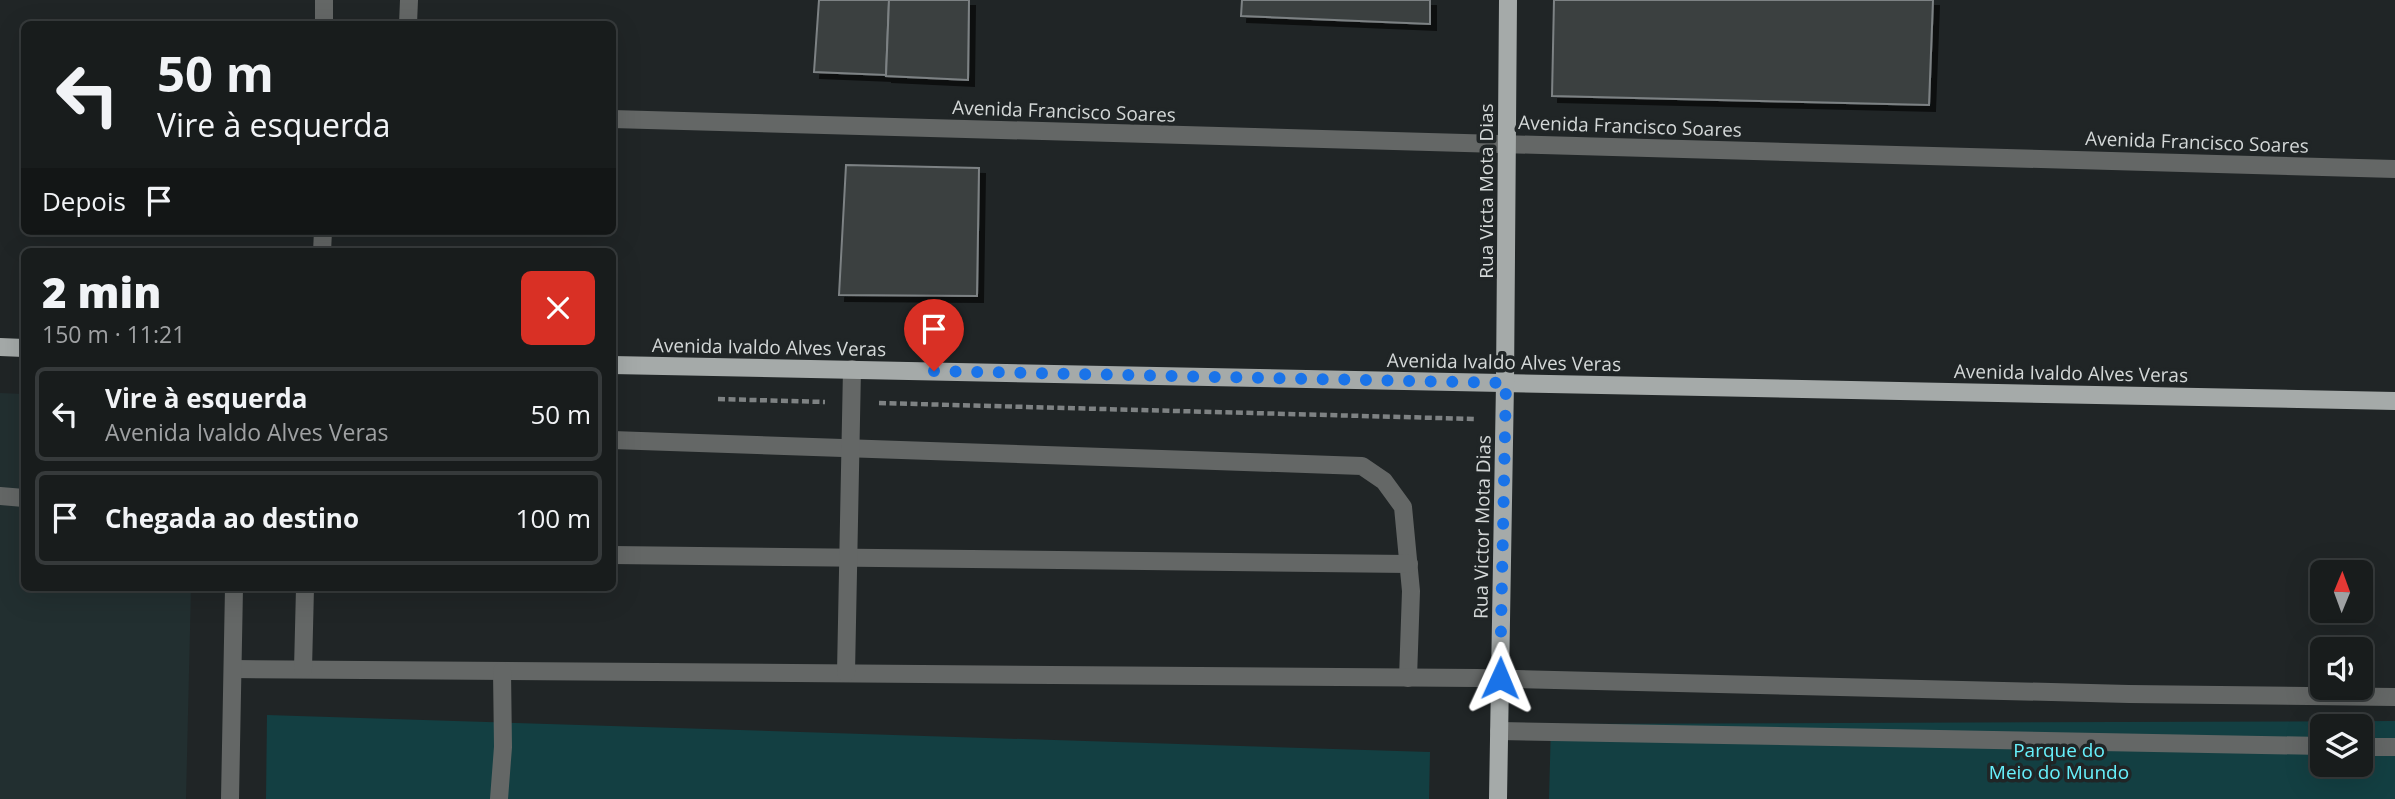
<!DOCTYPE html>
<html lang="pt">
<meta charset="utf-8">
<style>
:root{--surface:#181c1c;--page:#212525;--text:#f1f3f6;--muted:#9fa1a3;--line:#363a3b}
body{margin:0;font-family:"Open Sans",sans-serif;background:var(--page);color:var(--text);height:100vh;display:flex;flex-direction:column;font-size:26px;white-space:nowrap}
*{box-sizing:border-box;margin:0}
p{font-size:23px;color:var(--muted)}
.icon{flex:none;width:38px;height:38px;fill:none;stroke:currentColor;stroke-width:2;stroke-linecap:round;stroke-linejoin:round}
.map{position:relative;flex:1;overflow:hidden}
.side{position:absolute;left:21px;top:248px;width:595px;height:343px;display:flex;flex-direction:column;background:var(--surface);border-radius:10px;box-shadow:0 7px 28px #0002,0 0 0 2px var(--line)}
.side>*{flex:none}
.top-card{position:absolute;left:21px;top:21px;width:595px;height:214px;border-radius:10px;box-shadow:0 7px 28px #0002,0 0 0 2px var(--line);background:#181c1c;color:var(--text);overflow:hidden}
.needle{width:46px;rotate:1deg}
.controls{position:absolute;left:2310px;top:560px;display:grid;gap:14px}
.controls a{display:grid;place-items:center;width:63px;height:63px;border-radius:10px;background:var(--surface);box-shadow:0 7px 28px #0002,0 0 0 2px var(--line);font-size:35px}
.pin{position:absolute;display:grid;place-items:center;width:60px;height:60px;color:#fff;margin:-72px -30px;border-radius:50% 50% 50% 0;rotate:-45deg;box-shadow:0 0 7px #0007}
.pin .icon{rotate:45deg}
.me{position:absolute;width:77px;margin:-38px;rotate:1deg;stroke-linejoin:round;filter:drop-shadow(0 0 5px #0008)}
.turn{display:flex;align-items:center;gap:24px;height:147px;padding:0 21px;font-size:32px}
.turn .icon{width:91px;height:91px;stroke-width:2.5}
.turn b{display:block;font-size:49px;line-height:60px}
.then{display:flex;align-items:center;height:66px;padding:0 21px;background:#0003;gap:14px;font-size:26px}
.round{display:grid;place-items:center;flex:none;width:74px;height:74px;border-radius:10px;background:var(--page)}
.headline{display:flex;align-items:center;justify-content:space-between;height:119px;padding:0 21px}
h1{font-size:42px;font-weight:800;line-height:52px}
ul{padding:0;list-style:none}
li{display:flex;align-items:center;gap:21px;height:94px;margin:0 14px 10px;padding:0 7px;border:4px solid var(--line);border-radius:10px}
li div{flex:1}
li b{display:block;font-size:26px}
li em{font-style:normal}
.map>svg:first-child{display:block}
.built{fill:#222f30}
.green{fill:#133f42;fill-rule:evenodd}
.building{fill:#3b4041;stroke:#7d8284;stroke-width:2;filter:url(#shadow)}
.lines{fill:none;stroke-linecap:round;stroke-linejoin:round}
.path{stroke:#7e8283;stroke-width:4.5;stroke-dasharray:7 3.5;stroke-linecap:butt}
.minor{stroke:#646766;stroke-width:18}
.major{stroke:#a5aaa9;stroke-width:18}
.route{stroke:#1a73e8;stroke-width:12;stroke-dasharray:0 21.6}
.labels{text-anchor:middle;stroke-width:7;stroke-linejoin:round;paint-order:stroke}
.street-label{font-size:19px;fill:#d4d8d8;stroke:#202526}
.park-label{font-size:19px;fill:#67f0fb;stroke:#202526}
</style>
<div class="map">
<svg width="2395" height="799" viewBox="0 0 2395 799">
<defs>
<filter id="shadow"><feDropShadow dx="6" dy="6" stdDeviation="0" flood-color="#0009"/></filter>
</defs>
<rect width="100%" height="100%" fill="#202526"/>
<!-- built -->
<path class="built" d="M0 393 24 394V588H191L186 799H0Z"/>
<!-- green -->
<g class="green">
<path d="M267 715 1430 752 1429 799H266Z"/>
<path d="M2395 721V799H1549L1551 724ZM2322 726H2361V765H2322Z"/>
</g>
<!-- building -->
<g class="building">
<path d="M819 0H889L886 75 814 72Z"/>
<path d="M889 0H969L968 80 886 76Z"/>
<path d="M1242 0H1430V24L1241 16Z"/>
<path d="M1554 0H1933L1929 105 1552 96Z"/>
<path d="M846 165 979 168 977 296 839 295Z"/>
</g>
<g class="lines">
<!-- path -->
<g class="path">
<path d="M718 399 825 402"/>
<path d="M879 403 1476 419"/>
</g>
<!-- minor -->
<g class="minor">
<path d="M324 24V0"/>
<path d="M408 24 409 0"/>
<path d="M612 119 2395 169"/>
<path d="M322 252 323 231"/>
<path d="M612 440 1362 466 1384 481 1403 507 1411 591 1408 678"/>
<path d="M0 496 24 498"/>
<path d="M612 555 1409 564"/>
<path d="M233 669 1477 678 2129 694 2395 697"/>
<path d="M303 669 305 588"/>
<path d="M846 673 852 369"/>
<path d="M1499 731 2322 746"/>
<path d="M2361 747H2395"/>
<path d="M230 799 234 588"/>
<path d="M499 799 503 747 502 671"/>
</g>
<!-- major -->
<g class="major">
<path d="M0 347 24 348"/>
<path d="M612 365 2395 401"/>
<path d="M1498 799 1505 383 1508 0"/>
</g>
</g>
<g class="lines">
<!-- route -->
<path class="route" d="M934 371 1506 383 1500 678"/>
</g>
<g class="labels">
<!-- street labels -->
<g class="street-label">
<text transform="translate(1064 111) rotate(2)" y="7">Avenida Francisco Soares</text>
<text transform="translate(1630 126) rotate(2)" y="7">Avenida Francisco Soares</text>
<text transform="translate(2197 142) rotate(2)" y="7">Avenida Francisco Soares</text>
<text transform="translate(1486 191) rotate(-90)" y="7">Rua Victa Mota Dias</text>
<text transform="translate(769 347) rotate(1)" y="7">Avenida Ivaldo Alves Veras</text>
<text transform="translate(1504 362) rotate(1)" y="7">Avenida Ivaldo Alves Veras</text>
<text transform="translate(2071 373) rotate(1)" y="7">Avenida Ivaldo Alves Veras</text>
<text transform="translate(1482 527) rotate(-89)" y="7">Rua Victor Mota Dias</text>
</g>
<!-- park labels -->
<g class="park-label">
<text x="2059" y="757">Parque do<tspan x="2059" dy="22">Meio do Mundo</tspan></text>
</g>
</g>
</svg>
<div class="controls">
<a><svg class="needle" viewBox="-14 -14 28 28"><path d="M0-13l5 13h-10z" fill="#e53935"/><path d="M0 13l5-13h-10z" fill="#9fa1a3"/></svg></a>
<a><svg class="icon" aria-label="sound" viewBox="0 0 24 24"><path d="M4 9h4l5-4v14l-5-4H4zM17 9q2 3 0 6"/></svg></a>
<a><svg class="icon" aria-label="layers" viewBox="0 0 24 24"><path d="M12 4l9 5-9 5-9-5zM3 14l9 5 9-5"/></svg></a>
</div>
<div class="pin" style="left:934px;top:371px;background:#d93025"><svg class="icon" aria-label="arrive" viewBox="0 0 24 24"><path d="M6 21V4h12l-3 4 3 4H6"/></svg></div>
<svg class="me" style="left:1500px;top:678px" viewBox="-20 -20 40 40"><path d="M0-17L14 15 0 8-14 15z" fill="#1a73e8" stroke="#fff" stroke-width="4"/></svg>
<div class="top-card">
<div class="turn"><svg class="icon" aria-label="left" viewBox="0 0 24 24"><path d="M17 20v-9H6M10 6l-5 5 5 5"/></svg><div><b>50 m</b>Vire à esquerda</div></div>
<div class="then">Depois<svg class="icon" aria-label="arrive" viewBox="0 0 24 24"><path d="M6 21V4h12l-3 4 3 4H6"/></svg></div>
</div>
<section class="side">
<div class="headline"><div><h1>2 min</h1><p>150 m · 11:21</p></div><a class="round" style="background:#d93025;color:#fff"><svg class="icon" aria-label="close" viewBox="0 0 24 24"><path d="M6 6l12 12M18 6L6 18"/></svg></a></div>
<ul>
<li><svg class="icon" aria-label="left" viewBox="0 0 24 24"><path d="M17 20v-9H6M10 6l-5 5 5 5"/></svg><div><b>Vire à esquerda</b><p>Avenida Ivaldo Alves Veras</p></div><em>50 m</em></li>
<li><svg class="icon" aria-label="arrive" viewBox="0 0 24 24"><path d="M6 21V4h12l-3 4 3 4H6"/></svg><div><b>Chegada ao destino</b></div><em>100 m</em></li>
</ul>
</section>
</div>
